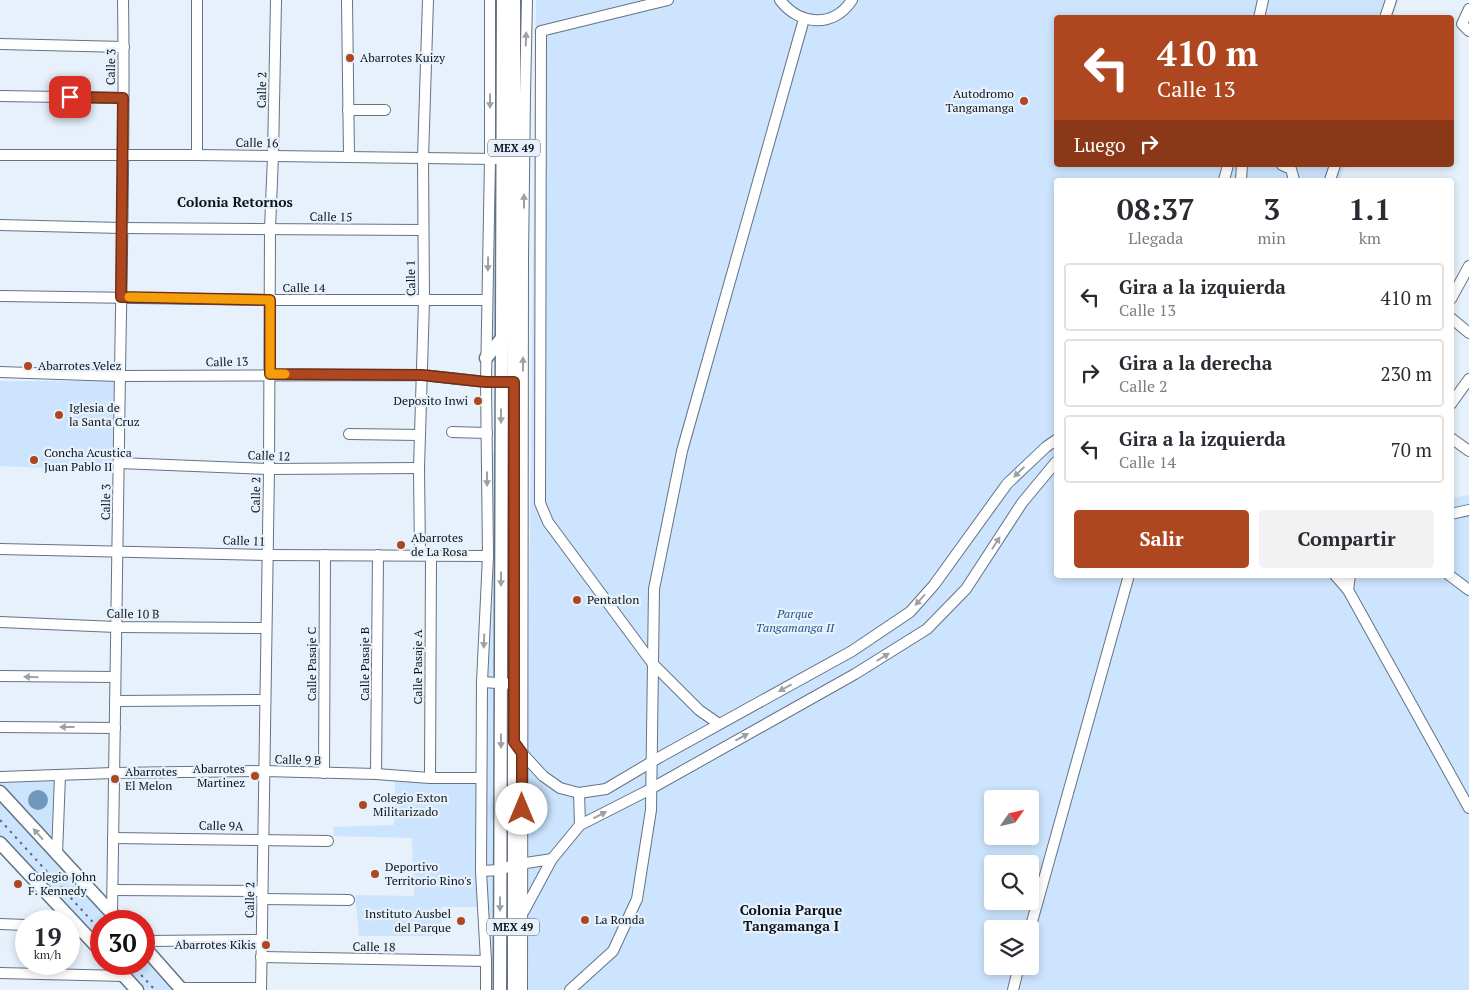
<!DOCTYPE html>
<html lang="es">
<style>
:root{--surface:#fff;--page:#f2f2f3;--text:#2b2b33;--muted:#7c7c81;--line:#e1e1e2;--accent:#ae4720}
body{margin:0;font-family:"PT Serif",serif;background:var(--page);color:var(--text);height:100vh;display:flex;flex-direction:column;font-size:19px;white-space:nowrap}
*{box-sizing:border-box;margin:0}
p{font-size:16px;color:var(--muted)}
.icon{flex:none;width:28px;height:28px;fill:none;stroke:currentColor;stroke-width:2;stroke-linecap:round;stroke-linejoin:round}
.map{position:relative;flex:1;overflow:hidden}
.drawer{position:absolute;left:1054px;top:178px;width:400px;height:400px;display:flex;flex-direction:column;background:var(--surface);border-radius:5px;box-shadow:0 2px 8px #0003}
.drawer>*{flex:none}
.guide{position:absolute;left:1054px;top:15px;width:400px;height:152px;border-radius:5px;box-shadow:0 2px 8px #0003;background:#ae4720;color:#fff;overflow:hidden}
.needle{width:32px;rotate:56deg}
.fabs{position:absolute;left:984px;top:790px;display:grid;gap:10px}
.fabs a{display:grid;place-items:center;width:55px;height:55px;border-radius:5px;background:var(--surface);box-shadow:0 2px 8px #0003;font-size:25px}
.speed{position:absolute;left:15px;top:910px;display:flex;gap:10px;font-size:25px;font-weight:700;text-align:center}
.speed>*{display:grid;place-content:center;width:65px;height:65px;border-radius:50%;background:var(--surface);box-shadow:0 2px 8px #0003;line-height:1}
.speed small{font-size:12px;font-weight:400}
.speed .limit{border:8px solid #d22;background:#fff;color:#111}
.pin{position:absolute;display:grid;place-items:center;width:42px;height:42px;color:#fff;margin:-21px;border-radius:10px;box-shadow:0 2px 8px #0006}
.me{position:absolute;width:55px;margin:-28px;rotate:0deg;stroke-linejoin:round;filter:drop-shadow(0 0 4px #0008)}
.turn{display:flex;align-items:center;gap:18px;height:105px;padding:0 20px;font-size:22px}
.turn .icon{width:65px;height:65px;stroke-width:2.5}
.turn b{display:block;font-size:35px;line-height:42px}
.then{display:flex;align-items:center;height:48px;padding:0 20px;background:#0003;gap:10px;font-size:19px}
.eta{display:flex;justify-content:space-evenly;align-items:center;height:85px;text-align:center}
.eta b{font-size:30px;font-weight:700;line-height:35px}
.button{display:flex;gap:10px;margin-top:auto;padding:10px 20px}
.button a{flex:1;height:58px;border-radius:5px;background:var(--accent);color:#fff;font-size:20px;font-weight:700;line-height:58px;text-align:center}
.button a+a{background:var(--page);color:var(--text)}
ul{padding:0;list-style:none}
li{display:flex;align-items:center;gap:15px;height:68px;margin:0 10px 8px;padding:0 10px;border:2px solid var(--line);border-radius:5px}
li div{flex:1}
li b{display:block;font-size:19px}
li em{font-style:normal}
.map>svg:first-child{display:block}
.green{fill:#cce4fe;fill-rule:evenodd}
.water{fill:#7297bc}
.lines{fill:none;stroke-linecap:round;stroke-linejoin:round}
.minor-casing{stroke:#647383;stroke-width:12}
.major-casing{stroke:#647383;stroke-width:15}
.minor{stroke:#fff;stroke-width:10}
.major{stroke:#fff;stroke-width:12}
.rail{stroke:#5e666e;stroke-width:2;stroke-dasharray:2.5 5;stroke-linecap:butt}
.oneway{fill:#9ea0a3}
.route-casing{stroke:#712e15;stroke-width:12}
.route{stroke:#ae4720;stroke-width:9}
.slow{stroke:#f59e0b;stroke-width:9}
.poi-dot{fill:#ae4720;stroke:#e6f1fc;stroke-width:2}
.labels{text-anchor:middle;stroke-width:4.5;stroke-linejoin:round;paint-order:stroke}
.shield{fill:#e6f1fc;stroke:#4d555c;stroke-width:1}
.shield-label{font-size:11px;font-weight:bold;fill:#0c1218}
.poi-label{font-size:12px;fill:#0c1218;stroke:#e6f1fc;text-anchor:start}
.street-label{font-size:12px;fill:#0c1218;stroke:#e6f1fc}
.park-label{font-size:12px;font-style:italic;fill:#1f5586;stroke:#e6f1fc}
.neighbourhood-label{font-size:14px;font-weight:bold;fill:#0c1218;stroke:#e6f1fc}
</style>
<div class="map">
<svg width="1469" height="990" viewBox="0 0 1469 990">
<rect width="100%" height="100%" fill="#e6f1fc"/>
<!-- green -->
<g class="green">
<path d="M492 0H500L498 339 489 350Z"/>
<path d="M536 0H1399L1393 17 1056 18V165H1345L1340 180H1056V575H1451V498L1469 495V990H525ZM992 799H1030V836H992ZM992 864H1030V901H992ZM992 929H1030V966H992Z"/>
<path d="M0 381H114L115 469 109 471 0 466Z"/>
<path d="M488 450 497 451V681L486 680Z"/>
<path d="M485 682 497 686 496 867 483 868Z"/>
<path d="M395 778 479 780 477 907H441L443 936H359L355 895 414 896 412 838 334 836 333 827 394 825Z"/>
<path d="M0 780H57L55 848 0 789Z"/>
<path d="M0 796 116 921H101V951L0 840Z"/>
<path d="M494 874 496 990H485L484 875Z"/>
<path d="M144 951 179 990H137L113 964H144Z"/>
</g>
<!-- water -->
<circle class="water" cx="38" cy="800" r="10"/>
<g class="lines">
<!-- minor casing -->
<g class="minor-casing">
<g id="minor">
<path d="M197 0V155"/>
<path d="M347 0 349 157"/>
<path d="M668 0 541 31 540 503 548 522 653 664 699 710 719 724"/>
<path d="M780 0C799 25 833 29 852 0"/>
<path d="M1469 9 1462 24 1469 31"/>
<path d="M1259 18 1263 0"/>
<path d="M1385 18 1391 0"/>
<path d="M0 44 124 47"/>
<path d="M0 96 123 98"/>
<path d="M348 110H385"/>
<path d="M0 155H197L496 159"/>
<path d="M1282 165 1291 169 1294 180"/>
<path d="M1224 180 1228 165"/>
<path d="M1241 180 1242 165"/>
<path d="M1330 180 1335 165"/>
<path d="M0 225 121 228 423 230"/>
<path d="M0 296 269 300H487"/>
<path d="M1451 299 1469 266"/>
<path d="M1451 318 1469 333"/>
<path d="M0 372 119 376 422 375 486 382H508"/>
<path d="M1451 404 1469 379"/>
<path d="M452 432 487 433"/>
<path d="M349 434 419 435"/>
<path d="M1451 438 1469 451"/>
<path d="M119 463 269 469 419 468"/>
<path d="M1451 514 1469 510"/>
<path d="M0 549 267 555 488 556"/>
<path d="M420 555 419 468 424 301 423 158 428 0"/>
<path d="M1335 575 1348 590 1469 808"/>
<path d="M1449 575 1469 590"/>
<path d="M1348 590 1350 575"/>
<path d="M0 622 116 627 266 628"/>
<path d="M0 676 115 677"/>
<path d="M482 682 514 684"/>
<path d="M115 701 265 700"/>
<path d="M0 727 115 728"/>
<path d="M521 752 543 776 560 788 579 793 606 789 660 757 852 651 910 612 934 585 1007 484 1046 447 1056 440"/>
<path d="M324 773 325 555"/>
<path d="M376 774 378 555"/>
<path d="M0 777 113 773 265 771 376 774 430 778H481"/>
<path d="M430 778 431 557"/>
<path d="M579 793 580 825"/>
<path d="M113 838 328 841"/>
<path d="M57 855 60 775"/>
<path d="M481 871 500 870 513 865 552 859"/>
<path d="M113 890 262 891"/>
<path d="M262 899 349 900"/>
<path d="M524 911 552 859 580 825 645 792 855 674 927 629 966 589 1022 503 1056 462"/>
<path d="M112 914C115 733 117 553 120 372 122 248 125 124 123 0"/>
<path d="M0 924 26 925"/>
<path d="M1030 929 1129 575"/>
<path d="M144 941 262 940"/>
<path d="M261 957 486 961"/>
<path d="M0 973 125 976"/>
<path d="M181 988H261"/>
<path d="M261 990 269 469 270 229 273 156 276 0"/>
<path d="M486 990V961L481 871 482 682 488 556 486 382 490 159V0"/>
<path d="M522 990 523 257 525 95 527 0"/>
<path d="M570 990 613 951 637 899 651 810 654 589 682 451 804 19"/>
<path d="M1013 990 1019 966"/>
</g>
</g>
<!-- major casing -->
<g class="major-casing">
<g id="major">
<path d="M486 358 502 338"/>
<path d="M0 792 119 921"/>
<path d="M0 843 101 951"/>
<path d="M144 947 182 990"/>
<path d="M113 964 137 990"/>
<path d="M500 990 503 0"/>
<path d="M514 990V0"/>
</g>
</g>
<!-- minor -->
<use href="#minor" class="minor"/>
<!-- major -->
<use href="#major" class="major"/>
<!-- rail -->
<g class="rail">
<path d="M0 820 101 931"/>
<path d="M131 964 155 990"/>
</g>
</g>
<!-- one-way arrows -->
<defs><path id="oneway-solid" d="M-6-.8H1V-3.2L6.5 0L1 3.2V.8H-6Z" transform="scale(1.25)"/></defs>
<g class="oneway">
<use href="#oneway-solid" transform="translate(526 39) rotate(-88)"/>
<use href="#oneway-solid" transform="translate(490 101) rotate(90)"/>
<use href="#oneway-solid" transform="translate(524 201) rotate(-90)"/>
<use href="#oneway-solid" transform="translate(488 264) rotate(91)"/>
<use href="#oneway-solid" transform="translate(523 364) rotate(-90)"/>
<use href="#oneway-solid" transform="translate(501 416) rotate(90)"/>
<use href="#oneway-solid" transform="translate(1019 472) rotate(136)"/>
<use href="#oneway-solid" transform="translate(487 479) rotate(90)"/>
<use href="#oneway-solid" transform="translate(996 543) rotate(-57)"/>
<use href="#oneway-solid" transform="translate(501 579) rotate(90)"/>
<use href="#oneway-solid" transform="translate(920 600) rotate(132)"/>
<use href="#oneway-solid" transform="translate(484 641) rotate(92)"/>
<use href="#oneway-solid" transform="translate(883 657) rotate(-32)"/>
<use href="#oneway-solid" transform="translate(31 677) rotate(-179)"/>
<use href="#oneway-solid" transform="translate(785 688) rotate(151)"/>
<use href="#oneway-solid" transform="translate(67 727) rotate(-180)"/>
<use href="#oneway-solid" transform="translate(742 737) rotate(-29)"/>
<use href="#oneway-solid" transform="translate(501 741) rotate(90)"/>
<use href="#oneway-solid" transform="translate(600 815) rotate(-27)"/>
<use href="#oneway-solid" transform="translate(38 834) rotate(-132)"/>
<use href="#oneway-solid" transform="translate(500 904) rotate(90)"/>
</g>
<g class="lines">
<!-- route casing -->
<g class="route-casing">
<path id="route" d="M70 97 123 98 121 297 270 300V374L422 375 486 382H514V742L522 753V809"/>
</g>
<!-- route -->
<use href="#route" class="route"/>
<!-- slow -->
<path class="slow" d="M129 297 270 300V374H285"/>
</g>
<!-- markers -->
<g class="poi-dot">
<circle cx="350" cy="58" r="5"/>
<circle cx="1024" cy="101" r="5"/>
<circle cx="28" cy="366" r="5"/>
<circle cx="478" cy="401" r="5"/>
<circle cx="59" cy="415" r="5"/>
<circle cx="34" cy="460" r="5"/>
<circle cx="401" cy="545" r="5"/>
<circle cx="577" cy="600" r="5"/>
<circle cx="255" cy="776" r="5"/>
<circle cx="115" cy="779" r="5"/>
<circle cx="363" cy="805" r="5"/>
<circle cx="375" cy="874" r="5"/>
<circle cx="18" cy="884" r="5"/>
<circle cx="585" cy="920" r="5"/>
<circle cx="461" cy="921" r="5"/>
<circle cx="266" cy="945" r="5"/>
</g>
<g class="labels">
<!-- shield labels -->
<g class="shield">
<rect x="488" y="139.5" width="52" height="17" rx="4"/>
<rect x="487" y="918.5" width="52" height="17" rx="4"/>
</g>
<g class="shield-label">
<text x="514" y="152">MEX 49</text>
<text x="513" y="931">MEX 49</text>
</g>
<!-- poi labels -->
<g class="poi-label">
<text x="360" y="62">Abarrotes Kuizy</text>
<text x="1014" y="98" text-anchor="end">Autodromo<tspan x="1014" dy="14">Tangamanga</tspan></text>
<text x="38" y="370">Abarrotes Velez</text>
<text x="468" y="405" text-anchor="end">Deposito Inwi</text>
<text x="69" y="412">Iglesia de<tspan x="69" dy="14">la Santa Cruz</tspan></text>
<text x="44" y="457">Concha Acustica<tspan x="44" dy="14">Juan Pablo II</tspan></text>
<text x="411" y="542">Abarrotes<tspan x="411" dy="14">de La Rosa</tspan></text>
<text x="587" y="604">Pentatlon</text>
<text x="245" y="773" text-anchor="end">Abarrotes<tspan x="245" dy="14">Martinez</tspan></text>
<text x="125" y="776">Abarrotes<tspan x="125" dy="14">El Melon</tspan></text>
<text x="373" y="802">Colegio Exton<tspan x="373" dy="14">Militarizado</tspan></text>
<text x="385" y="871">Deportivo<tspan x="385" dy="14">Territorio Rino's</tspan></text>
<text x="28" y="881">Colegio John<tspan x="28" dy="14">F. Kennedy</tspan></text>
<text x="451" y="918" text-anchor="end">Instituto Ausbel<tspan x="451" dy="14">del Parque</tspan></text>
<text x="595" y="924">La Ronda</text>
<text x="256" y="949" text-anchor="end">Abarrotes Kikis</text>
</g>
<!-- street labels -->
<g class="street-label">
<text transform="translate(111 67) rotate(-89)" y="4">Calle 3</text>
<text transform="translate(262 90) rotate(-89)" y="4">Calle 2</text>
<text transform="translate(257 143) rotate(1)" y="4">Calle 16</text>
<text transform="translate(331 217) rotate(1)" y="4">Calle 15</text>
<text transform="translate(411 278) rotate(-91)" y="4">Calle 1</text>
<text x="304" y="292">Calle 14</text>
<text transform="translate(227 362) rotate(-1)" y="4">Calle 13</text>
<text transform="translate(269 456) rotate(2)" y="4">Calle 12</text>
<text transform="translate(256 495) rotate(-89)" y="4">Calle 2</text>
<text transform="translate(106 502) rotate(-89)" y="4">Calle 3</text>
<text transform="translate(244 541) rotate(2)" y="4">Calle 11</text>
<text transform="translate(133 614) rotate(1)" y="4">Calle 10 B</text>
<text transform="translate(312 664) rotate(-90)" y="4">Calle Pasaje C</text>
<text transform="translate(365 664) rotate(-90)" y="4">Calle Pasaje B</text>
<text transform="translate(418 667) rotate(-90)" y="4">Calle Pasaje A</text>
<text transform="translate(298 760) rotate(2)" y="4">Calle 9 B</text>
<text transform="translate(221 826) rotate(1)" y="4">Calle 9A</text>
<text transform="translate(250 900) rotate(-89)" y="4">Calle 2</text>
<text transform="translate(374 947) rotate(1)" y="4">Calle 18</text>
</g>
<!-- park labels -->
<g class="park-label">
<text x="795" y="618">Parque<tspan x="795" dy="14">Tangamanga II</tspan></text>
</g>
<!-- neighbourhood labels -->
<g class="neighbourhood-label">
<text x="235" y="207">Colonia Retornos</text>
<text x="791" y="915">Colonia Parque<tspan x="791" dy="16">Tangamanga I</tspan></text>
</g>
</g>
</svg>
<div class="fabs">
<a><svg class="needle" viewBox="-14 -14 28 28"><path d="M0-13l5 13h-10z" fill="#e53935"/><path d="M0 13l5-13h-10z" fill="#7c7c81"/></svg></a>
<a><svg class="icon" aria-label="search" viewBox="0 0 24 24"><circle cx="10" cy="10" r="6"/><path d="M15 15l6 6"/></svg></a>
<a><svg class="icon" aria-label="layers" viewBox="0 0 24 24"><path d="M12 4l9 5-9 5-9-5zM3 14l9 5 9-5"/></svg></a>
</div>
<div class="speed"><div>19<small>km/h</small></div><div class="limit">30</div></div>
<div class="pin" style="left:70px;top:97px;background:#d93025"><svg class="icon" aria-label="arrive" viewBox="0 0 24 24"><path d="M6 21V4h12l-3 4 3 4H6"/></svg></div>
<svg class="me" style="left:522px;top:809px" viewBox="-20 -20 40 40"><circle r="19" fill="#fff"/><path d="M0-13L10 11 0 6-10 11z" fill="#ae4720"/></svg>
<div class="guide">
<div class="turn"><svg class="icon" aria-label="left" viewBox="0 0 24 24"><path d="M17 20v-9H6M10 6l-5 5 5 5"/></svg><div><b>410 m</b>Calle 13</div></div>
<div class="then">Luego<svg class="icon" aria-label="right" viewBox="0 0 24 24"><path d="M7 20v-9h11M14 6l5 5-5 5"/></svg></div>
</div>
<section class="drawer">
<div class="eta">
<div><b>08:37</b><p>Llegada</p></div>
<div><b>3</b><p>min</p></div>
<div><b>1.1</b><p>km</p></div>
</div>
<ul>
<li><svg class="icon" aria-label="left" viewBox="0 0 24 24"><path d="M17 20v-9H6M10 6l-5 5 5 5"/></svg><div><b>Gira a la izquierda</b><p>Calle 13</p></div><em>410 m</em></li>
<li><svg class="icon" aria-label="right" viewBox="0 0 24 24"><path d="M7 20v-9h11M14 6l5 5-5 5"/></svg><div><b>Gira a la derecha</b><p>Calle 2</p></div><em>230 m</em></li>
<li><svg class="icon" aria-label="left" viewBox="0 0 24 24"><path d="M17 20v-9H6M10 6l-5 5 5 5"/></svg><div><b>Gira a la izquierda</b><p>Calle 14</p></div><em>70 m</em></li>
</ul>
<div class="button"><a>Salir</a><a>Compartir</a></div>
</section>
</div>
